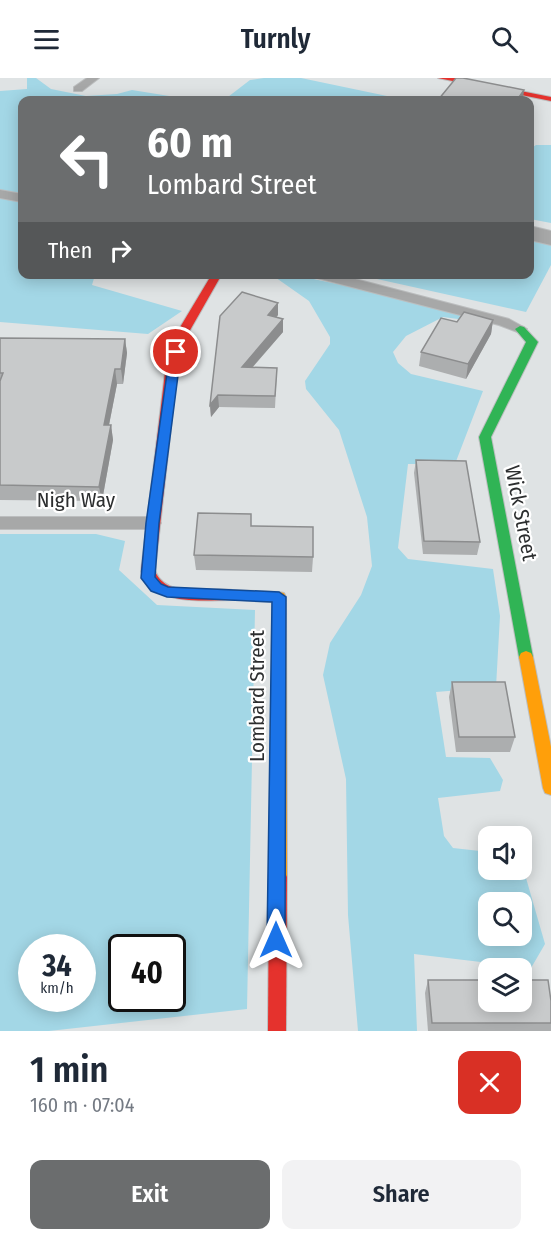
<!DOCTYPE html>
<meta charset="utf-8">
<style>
:root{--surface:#fff;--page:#f2f2f3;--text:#1f2937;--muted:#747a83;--accent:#6b6d6e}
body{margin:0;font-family:"Fira Sans Condensed",sans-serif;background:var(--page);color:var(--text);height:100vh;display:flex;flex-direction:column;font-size:22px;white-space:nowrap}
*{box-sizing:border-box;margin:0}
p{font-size:20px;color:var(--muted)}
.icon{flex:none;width:33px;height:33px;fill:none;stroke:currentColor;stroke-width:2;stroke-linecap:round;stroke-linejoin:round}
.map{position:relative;height:953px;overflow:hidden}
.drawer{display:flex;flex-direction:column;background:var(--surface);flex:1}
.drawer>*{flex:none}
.top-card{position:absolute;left:18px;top:18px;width:516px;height:183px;border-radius:12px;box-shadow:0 3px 15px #0003;background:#6b6d6e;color:#fff;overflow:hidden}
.controls{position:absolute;left:478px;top:748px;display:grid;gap:12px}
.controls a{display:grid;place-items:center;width:54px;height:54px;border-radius:12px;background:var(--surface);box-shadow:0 3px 15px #0003;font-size:30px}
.speed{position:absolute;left:18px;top:856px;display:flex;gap:12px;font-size:30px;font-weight:700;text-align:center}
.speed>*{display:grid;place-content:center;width:78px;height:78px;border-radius:50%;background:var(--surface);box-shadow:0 3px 15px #0003;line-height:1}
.speed small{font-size:15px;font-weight:400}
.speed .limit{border:3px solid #111;border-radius:9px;background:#fff;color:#111}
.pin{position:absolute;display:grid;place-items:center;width:51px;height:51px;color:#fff;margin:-26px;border:3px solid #fff;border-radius:50%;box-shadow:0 2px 6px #0007}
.me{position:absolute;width:66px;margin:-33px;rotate:0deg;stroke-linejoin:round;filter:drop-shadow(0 0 4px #0008)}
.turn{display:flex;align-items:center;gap:21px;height:126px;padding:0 30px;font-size:27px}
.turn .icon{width:78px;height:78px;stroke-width:2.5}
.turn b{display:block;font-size:42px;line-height:51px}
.then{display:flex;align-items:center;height:57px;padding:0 30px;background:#0003;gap:12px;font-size:22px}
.round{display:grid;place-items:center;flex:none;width:63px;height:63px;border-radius:12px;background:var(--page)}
.headline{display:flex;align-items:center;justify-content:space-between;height:102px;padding:0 30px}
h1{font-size:36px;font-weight:600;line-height:45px}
.cta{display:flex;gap:12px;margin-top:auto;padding:12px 30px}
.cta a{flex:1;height:69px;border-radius:12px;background:var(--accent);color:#fff;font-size:24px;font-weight:600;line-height:69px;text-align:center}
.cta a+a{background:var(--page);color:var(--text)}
header{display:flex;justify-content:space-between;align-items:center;height:78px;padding:0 30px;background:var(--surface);font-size:27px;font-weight:600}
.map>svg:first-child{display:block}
.green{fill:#a3d7e6;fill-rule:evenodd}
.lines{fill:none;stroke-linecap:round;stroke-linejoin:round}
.lane-casing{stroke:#bcbebf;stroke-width:2}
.street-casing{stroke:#bcbebf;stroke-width:2}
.fast-casing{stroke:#bcbebf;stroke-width:2}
.slow-casing{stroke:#bcbebf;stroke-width:2}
.jam-casing{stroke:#bcbebf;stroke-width:2}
.lane{fill:#a7a8a8;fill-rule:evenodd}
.street{fill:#a7a8a8;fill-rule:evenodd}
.fast{fill:#30b455;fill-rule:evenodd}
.slow{fill:#ff9f0a;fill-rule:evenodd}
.jam{fill:#e5322d;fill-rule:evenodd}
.wall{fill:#acaeaf}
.shaded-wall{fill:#8c8d8e}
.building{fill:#c8cacb;stroke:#8c8d8e;stroke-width:1.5}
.route{fill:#1a73e8;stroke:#114b97;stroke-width:1.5}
.labels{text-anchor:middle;stroke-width:4.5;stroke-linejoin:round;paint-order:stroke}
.street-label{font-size:21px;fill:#2c2e2f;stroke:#fff}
</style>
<header><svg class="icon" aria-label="menu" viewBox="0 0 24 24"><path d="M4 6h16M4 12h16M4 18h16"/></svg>Turnly<svg class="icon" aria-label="search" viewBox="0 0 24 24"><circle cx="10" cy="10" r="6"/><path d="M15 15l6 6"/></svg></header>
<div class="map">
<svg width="551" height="953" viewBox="0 0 551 953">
<rect width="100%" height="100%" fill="#dfe3e4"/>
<!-- green -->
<g class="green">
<path d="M27 0H36L51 11 86 18 117 16 132 12 194 22H22V196L95 197 92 207 182 233 148 256 0 244V13L27 11Z"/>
<path d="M264 0H301L387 18H443L440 22H224L250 2Z"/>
<path d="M536 67H551V145L530 141V71Z"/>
<path d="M530 162 551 167V187L526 234 359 197 530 196Z"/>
<path d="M272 197H295L467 234 473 243 443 239 406 258 393 274 398 285 411 296 483 313 455 386H408L398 470 408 481 493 491 500 538 496 609 436 614 446 679 490 680 503 702 500 713 438 720 444 758 453 770 489 774V792H522V786L545 866 531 890 414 876 417 953H358L348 837 346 701 323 597 330 565 361 517 372 488 367 439 339 352 306 311 305 303 330 266V259L309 223ZM489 825H522V858H489Z"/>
<path d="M0 456H96L125 463 119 492 157 527 255 532 247 931 49 953H0ZM32 870H82V921H32ZM122 870H172V921H122Z"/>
</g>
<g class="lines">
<!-- lane casing -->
<g class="lane-casing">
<g id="lane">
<path d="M87 0H99L82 13H74V9Z"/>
<path d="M0 112 22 116V124L0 120Z"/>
<path d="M311 196H336L509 241 527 251 520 255 499 247 313 199Z"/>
<path d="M0 439H152L158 441 161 445 158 449 152 451H0Z"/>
</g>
</g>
<!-- street casing -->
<g class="street-casing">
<path id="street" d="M530 148 551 153V167L530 162Z"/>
</g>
<!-- fast casing -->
<g class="fast-casing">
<path id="fast" d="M520 248 524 249 538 264 491 359 533 579 531 583 526 585 521 583 519 579 479 359 526 264 515 251Z"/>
</g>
<!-- slow casing -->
<g class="slow-casing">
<g id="slow">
<path d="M233 512 279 514 284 515 286 519 287 799 284 805 278 807 272 805 269 799 272 524 228 521 226 517 228 513Z"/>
<path d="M526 573 531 575 533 579 551 669V717L545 715 543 710 519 579 521 575Z"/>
</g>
</g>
<!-- jam casing -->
<g class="jam-casing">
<g id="jam">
<path d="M438 0H455L551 19V23Z"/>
<path d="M212 196H222L185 261 178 286 155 493C168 524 213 506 238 513L240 517 238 521 233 522C200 522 156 529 141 493L166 286 173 261Z"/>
<path d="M278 791 284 793 287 799 286 953H268L269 799 272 793Z"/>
</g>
</g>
<!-- lane -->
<use href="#lane" class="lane"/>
<!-- street -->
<use href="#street" class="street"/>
<!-- fast -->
<use href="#fast" class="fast"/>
<!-- slow -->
<use href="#slow" class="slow"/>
<!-- jam -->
<use href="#jam" class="jam"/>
</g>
<!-- wall -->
<g class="wall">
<path d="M278 237 276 239 283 254 253 289 277 290 275 330 219 329 211 339 210 327 220 238Z"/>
<path d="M493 242 491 256 466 301 419 288 421 274 457 244Z"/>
<path d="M0 260 125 261 127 275 123 306H117L109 347H111L113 362 102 423 0 422Z"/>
<path d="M416 382 480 464 477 477 423 476 414 395Z"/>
<path d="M252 448 313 479 312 494 196 492 194 477Z"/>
<path d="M452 604 515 659 510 674H456L449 619Z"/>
<path d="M428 902 551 923V953H428L425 915Z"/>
</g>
<!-- shaded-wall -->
<g class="shaded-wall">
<path d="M524 12 523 22H517Z"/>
<path d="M278 225V237L268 249V237Z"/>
<path d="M283 241V254L242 301V289Z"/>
<path d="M493 242 491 256 466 301 468 286Z"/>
<path d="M125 261 127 275 123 306 121 291Z"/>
<path d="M115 291 117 306 106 362 104 347Z"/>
<path d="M218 317 219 329 211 339 210 327Z"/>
<path d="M111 347 113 362 102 423 99 409Z"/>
</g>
<!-- building -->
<g class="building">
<path d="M456 0H463L524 12 517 22H438Z"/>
<path d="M242 214 278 225 268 237 283 241 242 289 277 290 275 318 218 317 210 327 220 238Z"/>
<path d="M464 234 493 242 468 286 421 274 441 240 457 244Z"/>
<path d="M0 260 125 261 121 291H115L104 347H111L99 409 0 407V303L3 295H0Z"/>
<path d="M416 382 466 383 480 464 424 463Z"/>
<path d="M198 435 251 436V448L313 449V479L194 477Z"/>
<path d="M452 604H505L515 659H459Z"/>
<path d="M428 902H489V924H522V902H548L551 923V945H432Z"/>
</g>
<!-- route -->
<path class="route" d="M176 270 181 274 159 445 155 499 161 506 168 509 279 514 286 519 285 862 283 869 276 871 270 869 267 862 272 524 167 519 151 513 141 500 146 445 170 274Z"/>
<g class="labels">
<!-- street labels -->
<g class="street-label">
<text x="76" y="429">Nigh Way</text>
<text transform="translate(521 435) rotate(79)" y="7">Wick Street</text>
<text transform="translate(257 618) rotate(-90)" y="7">Lombard Street</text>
</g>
</g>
</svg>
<div class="controls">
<a><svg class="icon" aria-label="sound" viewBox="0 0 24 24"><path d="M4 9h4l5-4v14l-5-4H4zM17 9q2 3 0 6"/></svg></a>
<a><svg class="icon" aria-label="search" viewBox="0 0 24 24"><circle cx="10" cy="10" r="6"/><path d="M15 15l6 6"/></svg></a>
<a><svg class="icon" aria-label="layers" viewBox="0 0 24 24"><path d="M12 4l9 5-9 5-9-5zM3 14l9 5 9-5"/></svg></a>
</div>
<div class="speed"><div>34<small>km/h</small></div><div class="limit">40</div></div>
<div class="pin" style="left:176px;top:274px;background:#d93025"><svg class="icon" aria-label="arrive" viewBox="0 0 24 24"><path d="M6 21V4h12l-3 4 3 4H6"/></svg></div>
<svg class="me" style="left:276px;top:862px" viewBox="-20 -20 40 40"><path d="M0-17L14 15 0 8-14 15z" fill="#1a73e8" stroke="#fff" stroke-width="4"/></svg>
<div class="top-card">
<div class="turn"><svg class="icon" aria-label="left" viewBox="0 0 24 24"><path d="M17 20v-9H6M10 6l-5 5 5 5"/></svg><div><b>60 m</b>Lombard Street</div></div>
<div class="then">Then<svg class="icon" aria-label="right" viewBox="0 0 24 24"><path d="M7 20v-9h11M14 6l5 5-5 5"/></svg></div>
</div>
</div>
<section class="drawer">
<div class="headline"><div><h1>1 min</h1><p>160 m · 07:04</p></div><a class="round" style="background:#d93025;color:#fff"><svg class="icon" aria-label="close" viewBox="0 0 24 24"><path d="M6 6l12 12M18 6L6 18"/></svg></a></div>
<div class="cta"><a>Exit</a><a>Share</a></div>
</section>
